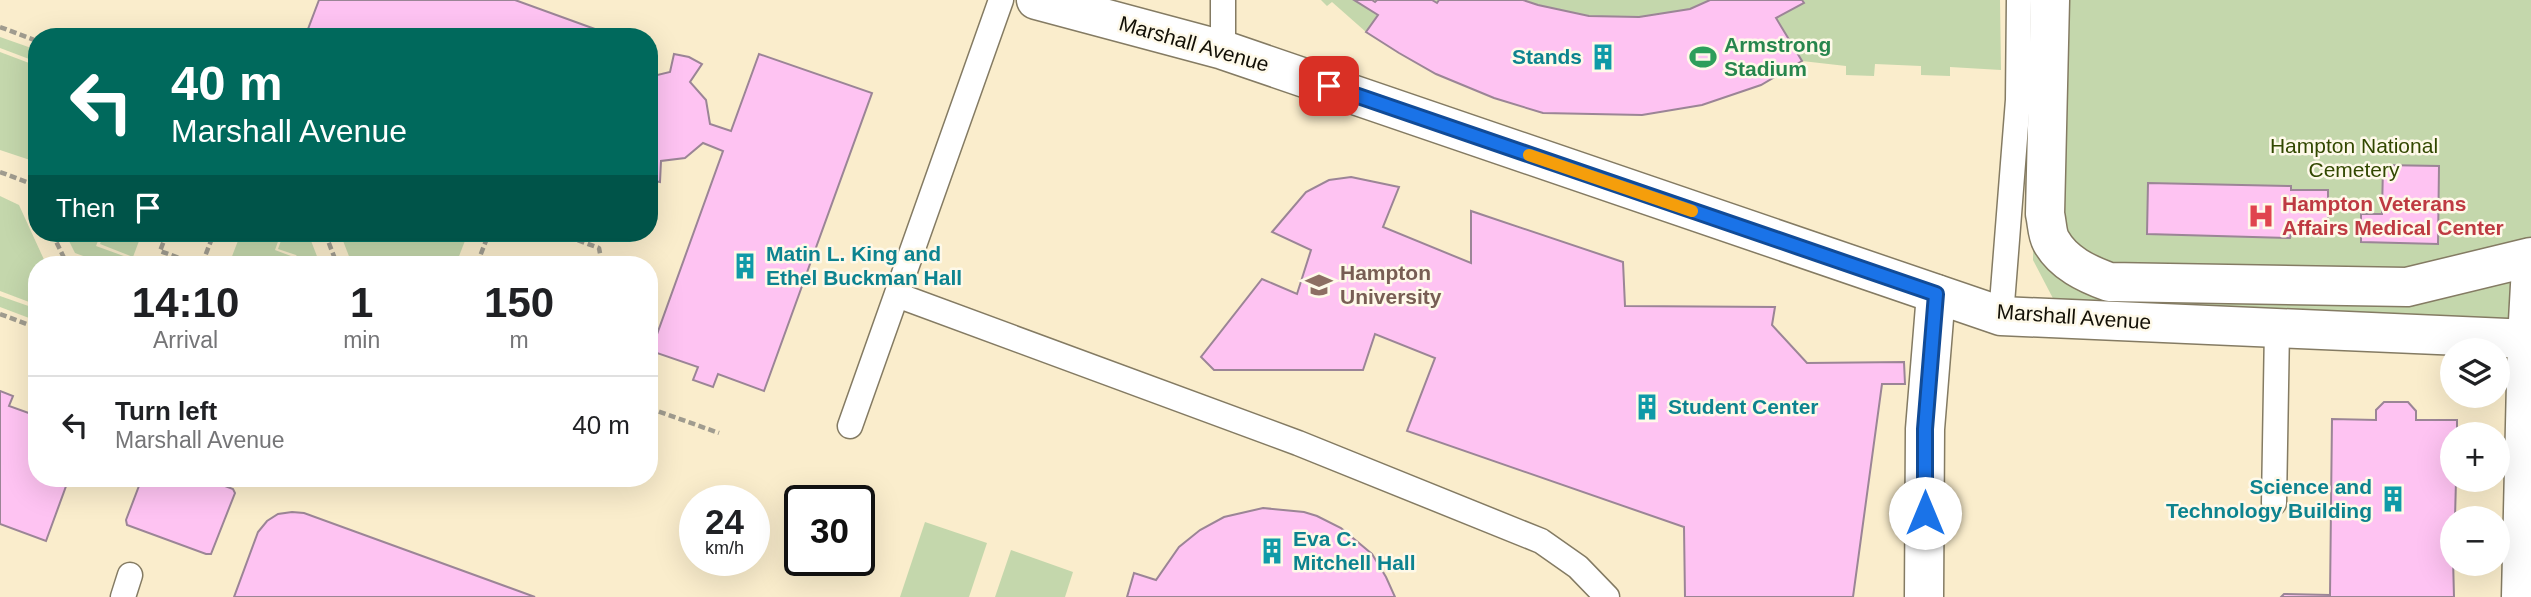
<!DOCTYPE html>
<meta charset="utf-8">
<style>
:root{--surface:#fff;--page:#f6f6f6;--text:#202124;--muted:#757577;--line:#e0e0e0}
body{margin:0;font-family:Arial,sans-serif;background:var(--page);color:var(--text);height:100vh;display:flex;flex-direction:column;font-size:26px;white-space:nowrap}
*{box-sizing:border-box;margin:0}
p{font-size:23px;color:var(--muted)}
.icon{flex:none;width:38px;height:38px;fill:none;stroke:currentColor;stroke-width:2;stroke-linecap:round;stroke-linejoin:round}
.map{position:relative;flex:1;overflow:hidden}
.drawer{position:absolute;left:28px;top:256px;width:630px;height:231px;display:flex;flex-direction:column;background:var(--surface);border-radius:28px;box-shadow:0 7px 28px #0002}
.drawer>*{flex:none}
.hud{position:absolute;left:28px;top:28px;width:630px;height:214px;border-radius:28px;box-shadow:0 7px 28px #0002;background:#00695c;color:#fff;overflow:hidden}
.tools{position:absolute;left:2440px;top:338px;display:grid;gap:14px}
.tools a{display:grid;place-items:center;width:70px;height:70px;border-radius:50%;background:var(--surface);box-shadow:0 7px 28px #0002;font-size:35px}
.speed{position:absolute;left:679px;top:485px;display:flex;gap:14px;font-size:35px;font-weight:700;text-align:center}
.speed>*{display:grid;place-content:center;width:91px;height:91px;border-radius:50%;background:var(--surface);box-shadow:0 7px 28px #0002;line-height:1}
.speed small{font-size:18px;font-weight:400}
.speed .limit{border:4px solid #111;border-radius:10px;background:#fff;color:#111}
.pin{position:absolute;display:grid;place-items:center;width:60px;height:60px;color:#fff;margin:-30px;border-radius:14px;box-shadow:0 4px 10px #0006}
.me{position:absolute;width:77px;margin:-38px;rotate:0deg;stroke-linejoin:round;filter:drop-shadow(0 0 5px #0008)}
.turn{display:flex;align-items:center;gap:24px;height:147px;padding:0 28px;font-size:32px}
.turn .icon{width:91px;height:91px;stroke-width:2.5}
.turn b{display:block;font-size:49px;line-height:60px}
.then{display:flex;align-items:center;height:66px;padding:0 28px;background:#0003;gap:14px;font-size:26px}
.eta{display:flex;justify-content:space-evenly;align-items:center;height:119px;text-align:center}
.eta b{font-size:42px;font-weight:800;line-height:49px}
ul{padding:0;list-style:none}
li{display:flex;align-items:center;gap:21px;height:98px;padding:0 28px;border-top:2px solid var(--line)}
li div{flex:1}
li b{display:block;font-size:26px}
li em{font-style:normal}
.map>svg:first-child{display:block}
.built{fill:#faedcc;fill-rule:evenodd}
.green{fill:#c4d7ac}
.building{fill:#fec3f2;stroke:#9b8596;stroke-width:2}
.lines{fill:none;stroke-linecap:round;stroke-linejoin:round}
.lane-casing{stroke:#847b63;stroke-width:27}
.street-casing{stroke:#847b63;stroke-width:41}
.path{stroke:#a09c8f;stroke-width:4.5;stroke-dasharray:7 3.5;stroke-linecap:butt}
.lane{stroke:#fff;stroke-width:24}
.street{stroke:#fff;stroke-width:38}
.route-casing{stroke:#114b97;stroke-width:18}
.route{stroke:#1a73e8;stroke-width:12}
.slow{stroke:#f59e0b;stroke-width:12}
.labels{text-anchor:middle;stroke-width:5;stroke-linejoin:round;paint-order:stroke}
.street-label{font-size:21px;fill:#120f06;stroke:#fef9e9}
.leisure-label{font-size:21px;font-weight:bold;fill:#27864d;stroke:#fef9e9;text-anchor:start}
.culture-label{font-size:21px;font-weight:bold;fill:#0d838f;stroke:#fef9e9;text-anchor:start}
.park-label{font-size:21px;fill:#324800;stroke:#fef9e9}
.health-label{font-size:21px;font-weight:bold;fill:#be3a42;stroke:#fef9e9;text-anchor:start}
.education-label{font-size:21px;font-weight:bold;fill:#785e54;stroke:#fef9e9;text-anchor:start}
</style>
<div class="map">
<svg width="2531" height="597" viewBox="0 0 2531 597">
<rect width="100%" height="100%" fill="#fef9e9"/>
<!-- built -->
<path class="built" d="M0 0H2531V597H0ZM37 37H649V233H37ZM37 264H649V478H37ZM2452 350H2497V396H2452ZM2452 434H2497V480H2452ZM695 500H754V560H695ZM800 500H859V560H800ZM2452 518H2497V564H2452Z"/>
<!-- green -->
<g class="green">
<path d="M1321 0H2000L2001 70 1950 67V76L1921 75V66L1875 64 1874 76 1846 75V66L1802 61 1761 85 1642 115 1543 113 1494 98 1436 74 1366 32 1332 2 1327 6Z"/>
<path d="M2038 0H2531V319L2058 308 2033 260Z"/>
<path d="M0 37 37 50V62L0 48Z"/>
<path d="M0 52 37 66V159L30 160 0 150Z"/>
<path d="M0 196 19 205 46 264H37V305L0 291Z"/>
<path d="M65 233H101L96 246 146 264H105L75 253Z"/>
<path d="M104 233H142L133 257 100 244Z"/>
<path d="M241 233H270L280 236 275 250 291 256 299 264H229Z"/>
<path d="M276 233H308L320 264H303L296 255 278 249 283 235Z"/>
<path d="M340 233H468L456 264H352Z"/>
<path d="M0 296 37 309V321L0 307Z"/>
<path d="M925 522 987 543 969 597H900Z"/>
<path d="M1011 550 1073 572 1065 597H995Z"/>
</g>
<!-- building -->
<g class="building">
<path d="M319 0H515L617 37H305Z"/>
<path d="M1354 0H1372L1375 2 1377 0H1432L1437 3 1439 0H1523L1538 5 1589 16 1639 17 1690 9 1710 0H1802L1804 3 1776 18 1802 61 1761 85 1702 105 1642 115 1543 113 1494 98 1436 74 1399 53 1366 32 1378 15Z"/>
<path d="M674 54 689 57 702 64 690 82 706 100 710 124 731 131 759 54 872 93 764 391 718 374 713 387 693 380 698 367 651 351 723 151 703 143 685 158 661 161 660 182 649 180V77L670 72Z"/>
<path d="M2383 165 2439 166 2438 244 2361 242V214H2382Z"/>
<path d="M1351 177 1399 187 1383 227 1471 263V211L1623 262 1625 306 1775 307 1772 325 1807 363 1904 362 1905 384H1882L1853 597H1685L1684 527 1407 431 1435 358 1375 334 1363 370H1214L1201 357 1262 279 1297 294 1311 250 1272 232 1306 192 1329 180Z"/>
<path d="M2148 183 2291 186V190H2328V234L2291 233 2290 238 2147 234Z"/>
<path d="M0 391 13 396 9 406 37 416V478H69L46 541 0 524Z"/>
<path d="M2384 402H2408L2416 411V420H2457V434H2452V480H2456L2455 518H2452L2454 597H2281L2284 594 2330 595 2332 419 2376 420V410Z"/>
<path d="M142 478H204L233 489 235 493 211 554H206L127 525 126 520Z"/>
<path d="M1263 508 1304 512 1317 516 1341 528 1372 554 1386 577 1395 597H1127L1134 573 1156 580 1179 547 1200 530 1224 517Z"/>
<path d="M292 512 304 513 535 597H234L258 532 267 521 278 514Z"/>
</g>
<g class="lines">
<!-- lane casing -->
<g class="lane-casing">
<g id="lane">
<path d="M1223 50V0"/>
<path d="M897 295 1298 443 1541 541 1578 567 1607 597"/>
<path d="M2001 316 2018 100 2019 0"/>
<path d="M850 426 1001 0"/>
<path d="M2274 503 2277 328"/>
<path d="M123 597 130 575"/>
</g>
</g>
<!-- street casing -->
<g class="street-casing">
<g id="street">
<path d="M1036 0 1223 50 2001 316 2531 339"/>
<path d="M2050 0 2045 214C2047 222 2047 234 2051 241 2063 263 2087 274 2109 282L2407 287 2531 257"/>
<path d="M1924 597 1925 429 1936 294"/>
<path d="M2521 597 2527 339 2531 267"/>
</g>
</g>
<!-- path -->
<g class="path">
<path d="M0 27 37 41"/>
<path d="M0 172 37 186"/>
<path d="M52 233 67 264"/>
<path d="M167 233 160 251 182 259"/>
<path d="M325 233 337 264"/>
<path d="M558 233 599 248 602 264"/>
<path d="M180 264 182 259 197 264"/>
<path d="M202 264 214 233"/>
<path d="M477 264 489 233"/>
<path d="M0 314 37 328"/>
<path d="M649 408 719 433"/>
</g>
<!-- lane -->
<use href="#lane" class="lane"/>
<!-- street -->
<use href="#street" class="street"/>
</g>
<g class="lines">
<!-- route casing -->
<g class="route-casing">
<path id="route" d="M1329 86 1936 294 1925 429V513"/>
</g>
<!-- route -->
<use href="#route" class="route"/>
<!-- slow -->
<path class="slow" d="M1529 155 1692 211"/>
</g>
<!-- icons -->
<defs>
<g id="building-bare" transform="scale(2.1)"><path d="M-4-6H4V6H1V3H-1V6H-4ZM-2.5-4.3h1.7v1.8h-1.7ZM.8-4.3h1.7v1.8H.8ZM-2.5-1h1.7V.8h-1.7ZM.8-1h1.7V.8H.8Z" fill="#0f9aa8" stroke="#fef9e9" stroke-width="2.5" paint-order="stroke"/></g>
<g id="stadium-bare" transform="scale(2.1)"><path d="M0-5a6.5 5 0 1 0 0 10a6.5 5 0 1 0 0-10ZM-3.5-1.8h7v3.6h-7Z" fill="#2e9e5b" stroke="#fef9e9" stroke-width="2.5" paint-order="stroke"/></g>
<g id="hospital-bare" transform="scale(2.1)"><path d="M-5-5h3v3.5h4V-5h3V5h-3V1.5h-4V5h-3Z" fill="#e0444e" stroke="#fef9e9" stroke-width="2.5" paint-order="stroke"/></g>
<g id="university-bare" transform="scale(2.1)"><path d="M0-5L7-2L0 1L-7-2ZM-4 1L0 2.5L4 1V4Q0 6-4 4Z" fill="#8d6e63" stroke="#fef9e9" stroke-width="2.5" paint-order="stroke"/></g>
</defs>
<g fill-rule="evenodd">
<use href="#building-bare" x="1603" y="57"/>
<use href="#stadium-bare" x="1703" y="57"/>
<use href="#hospital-bare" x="2261" y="216"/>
<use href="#building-bare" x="745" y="266"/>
<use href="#university-bare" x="1319" y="285"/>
<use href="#building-bare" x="1647" y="407"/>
<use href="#building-bare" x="2393" y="499"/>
<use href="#building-bare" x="1272" y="551"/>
</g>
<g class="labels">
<!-- street labels -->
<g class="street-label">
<text transform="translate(1194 44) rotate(16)" y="7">Marshall Avenue</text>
<text transform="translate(2074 317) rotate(4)" y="7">Marshall Avenue</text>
</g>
<!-- leisure labels -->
<g class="leisure-label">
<text x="1724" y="52">Armstrong<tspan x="1724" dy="24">Stadium</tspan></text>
</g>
<!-- culture labels -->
<g class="culture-label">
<text x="1582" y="64" text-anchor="end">Stands</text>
<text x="766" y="261">Matin L. King and<tspan x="766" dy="24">Ethel Buckman Hall</tspan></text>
<text x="1668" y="414">Student Center</text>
<text x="2372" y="494" text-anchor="end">Science and<tspan x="2372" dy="24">Technology Building</tspan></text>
<text x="1293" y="546">Eva C.<tspan x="1293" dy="24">Mitchell Hall</tspan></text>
</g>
<!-- park labels -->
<g class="park-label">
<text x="2354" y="153">Hampton National<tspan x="2354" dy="24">Cemetery</tspan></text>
</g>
<!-- health labels -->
<g class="health-label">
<text x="2282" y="211">Hampton Veterans<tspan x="2282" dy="24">Affairs Medical Center</tspan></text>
</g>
<!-- education labels -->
<g class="education-label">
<text x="1340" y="280">Hampton<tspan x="1340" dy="24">University</tspan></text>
</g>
</g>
</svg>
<div class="tools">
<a><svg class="icon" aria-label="layers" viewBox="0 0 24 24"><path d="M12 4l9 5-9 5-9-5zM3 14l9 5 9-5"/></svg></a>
<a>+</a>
<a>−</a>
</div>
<div class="speed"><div>24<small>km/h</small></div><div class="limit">30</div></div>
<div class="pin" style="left:1329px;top:86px;background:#d93025"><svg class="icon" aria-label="arrive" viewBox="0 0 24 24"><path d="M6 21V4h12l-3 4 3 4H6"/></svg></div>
<svg class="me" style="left:1925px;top:513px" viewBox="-20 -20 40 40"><circle r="19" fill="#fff"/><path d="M0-13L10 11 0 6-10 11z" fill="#1a73e8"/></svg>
<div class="hud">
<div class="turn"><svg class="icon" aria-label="left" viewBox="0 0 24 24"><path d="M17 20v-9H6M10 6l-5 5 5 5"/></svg><div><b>40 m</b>Marshall Avenue</div></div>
<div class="then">Then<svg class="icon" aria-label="arrive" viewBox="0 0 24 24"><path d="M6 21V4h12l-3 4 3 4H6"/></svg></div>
</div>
<section class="drawer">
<div class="eta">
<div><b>14:10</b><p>Arrival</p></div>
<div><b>1</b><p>min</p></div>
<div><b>150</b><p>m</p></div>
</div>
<ul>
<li><svg class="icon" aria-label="left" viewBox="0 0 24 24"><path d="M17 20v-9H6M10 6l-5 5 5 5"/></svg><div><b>Turn left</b><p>Marshall Avenue</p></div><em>40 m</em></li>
</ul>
</section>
</div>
